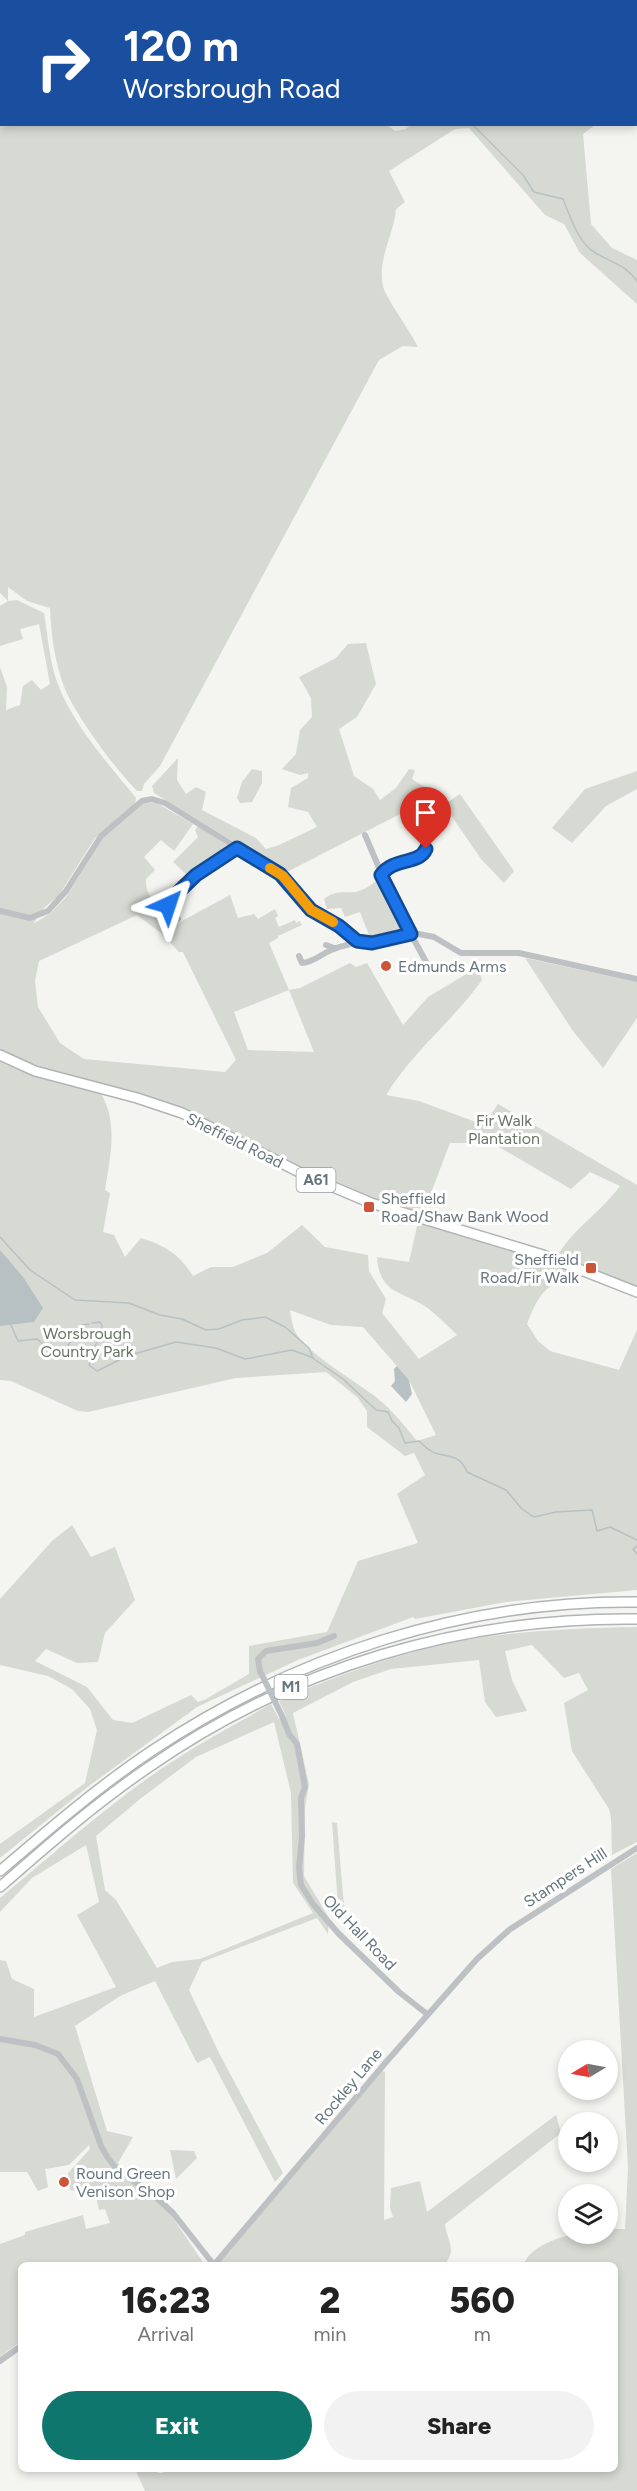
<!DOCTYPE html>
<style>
:root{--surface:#fff;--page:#f2f2f2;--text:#222;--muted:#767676;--accent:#0f766e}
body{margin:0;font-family:Figtree,sans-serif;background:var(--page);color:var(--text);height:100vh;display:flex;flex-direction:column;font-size:22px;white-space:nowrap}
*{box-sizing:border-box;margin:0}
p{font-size:20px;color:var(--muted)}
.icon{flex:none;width:33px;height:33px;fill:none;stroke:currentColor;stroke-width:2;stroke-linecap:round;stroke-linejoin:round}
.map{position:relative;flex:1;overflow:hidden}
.drawer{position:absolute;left:18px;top:2262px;width:600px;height:210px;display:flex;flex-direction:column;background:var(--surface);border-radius:9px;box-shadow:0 3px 9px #0003}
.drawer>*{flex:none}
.banner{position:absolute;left:0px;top:0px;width:638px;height:126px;box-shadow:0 3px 9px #0003;background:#1a4fa0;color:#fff;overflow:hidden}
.needle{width:39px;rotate:260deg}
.fabs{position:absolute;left:558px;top:2040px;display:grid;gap:12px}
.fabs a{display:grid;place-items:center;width:60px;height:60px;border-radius:50%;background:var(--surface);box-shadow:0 3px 9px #0003;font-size:30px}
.pin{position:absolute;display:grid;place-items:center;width:51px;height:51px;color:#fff;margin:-62px -26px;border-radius:50% 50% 50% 0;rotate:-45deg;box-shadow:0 0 6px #0007}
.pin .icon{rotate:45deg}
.me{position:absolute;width:66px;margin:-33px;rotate:42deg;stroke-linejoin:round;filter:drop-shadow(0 0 4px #0008)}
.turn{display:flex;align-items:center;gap:21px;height:126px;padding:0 24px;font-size:27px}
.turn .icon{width:78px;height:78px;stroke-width:2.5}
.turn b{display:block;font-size:42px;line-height:51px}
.eta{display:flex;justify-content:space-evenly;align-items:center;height:102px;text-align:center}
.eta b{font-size:36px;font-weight:800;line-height:42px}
.action{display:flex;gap:12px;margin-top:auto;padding:12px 24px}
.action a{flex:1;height:69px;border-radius:36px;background:var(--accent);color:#fff;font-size:24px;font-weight:800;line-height:69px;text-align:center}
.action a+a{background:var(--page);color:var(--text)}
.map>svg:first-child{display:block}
.green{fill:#d6dad2;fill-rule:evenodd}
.water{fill:#b7c1c4}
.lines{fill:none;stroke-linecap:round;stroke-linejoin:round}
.stream{stroke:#b7c1c4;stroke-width:1.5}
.highway-casing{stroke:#b1b4b6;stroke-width:12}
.minor{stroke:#bec1c4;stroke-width:6}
.highway{stroke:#fff;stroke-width:9}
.minor-bridge{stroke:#bec1c4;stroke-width:6}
.route-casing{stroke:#114b97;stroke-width:15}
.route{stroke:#1a73e8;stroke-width:10}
.slow{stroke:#f59e0b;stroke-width:10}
.poi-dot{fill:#cb5439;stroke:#fff;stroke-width:2}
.labels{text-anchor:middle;stroke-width:6;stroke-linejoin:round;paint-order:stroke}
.shield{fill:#fff;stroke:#959ea5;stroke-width:1.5}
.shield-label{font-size:15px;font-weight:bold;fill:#67757e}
.poi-label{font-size:16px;fill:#67757e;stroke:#fff;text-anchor:start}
.park-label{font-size:16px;fill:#697665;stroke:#fff}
.street-label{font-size:16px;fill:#67757e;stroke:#fff}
</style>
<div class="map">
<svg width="637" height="2491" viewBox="0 0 637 2491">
<rect width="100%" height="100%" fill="#f4f4f1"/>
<!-- green -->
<g class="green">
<path d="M0 0H637L636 69V2H2V124H386L395 131 406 129 411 124 595 125 583 134 591 224 612 248 637 260V304L580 253 564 224 545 215 469 128 455 129 389 171 405 202 396 209C394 234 377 260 383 286 385 297 411 332 418 347L403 346 379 360 160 766 144 784 142 791H137C114 767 78 719 65 689 55 664 51 635 50 608L27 601 8 587V601L17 600 44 613C48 635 49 660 57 682 73 725 107 762 136 798L135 804 95 838 59 895 44 908 33 924 51 913 66 897 103 838 143 804 155 802 193 824 174 851 161 840 144 857 155 870 146 879C145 895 155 904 166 915L169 913 178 923 230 895 238 918 254 914 258 919 275 909 278 916 275 918 279 927 295 920 296 923 300 921 302 925 278 936V938L269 943 289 990 300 988 350 963 356 967 367 963 403 1025 428 997 478 967 482 980C453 1021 412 1052 386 1095L419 1101 484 1125 498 1104 637 1185V1286L558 1255C574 1228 602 1211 620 1186L590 1172 571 1189 492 1143H450L423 1214 354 1192 178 1107 92 1081C94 1085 98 1088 100 1092 119 1123 110 1157 105 1190L110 1193 103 1232 114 1235 125 1257 141 1238C166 1246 179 1254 193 1276L211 1267H233L267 1253 302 1225 325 1247 368 1255 369 1271 386 1299 382 1313 419 1359 457 1335C448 1326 439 1317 429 1309 403 1290 380 1296 377 1257L409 1262 418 1222 520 1252 586 1277C550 1277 539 1292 527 1324L538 1341 550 1351 619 1370 637 1330V1590L506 1602 415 1619 413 1617 298 1660 197 1707 89 1786 0 1858V1844L85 1783 97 1730 90 1709 72 1689 48 1676 0 1665V1599L52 1541 72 1525 91 1557 115 1547 135 1600 105 1633 98 1662 77 1663 46 1649 35 1661 87 1687 113 1720 132 1723 191 1695 198 1702 206 1699 249 1674V1646L327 1632 358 1561 418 1543 397 1494 425 1475 414 1453 405 1456 367 1427V1411L357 1397 326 1372 236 1378 88 1412 78 1411 11 1381 0 1380V667L7 687 6 710 20 705 23 686 32 680 41 690 50 684 39 624 20 629 23 639 0 646V606L8 601 0 593ZM137 915 161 933 179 952H183L236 1060 225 1072 84 1059 60 1043 38 1007 35 981 39 961ZM289 990 314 1052 248 1050 234 1012ZM290 1310 331 1325 363 1327 409 1380 436 1435 417 1441C404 1425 392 1410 376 1397 357 1382 301 1350 294 1329 292 1323 291 1316 290 1310Z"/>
<path d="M366 643 376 684 357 717 339 729 354 776 373 789 380 800 396 788 409 769 415 770 412 779 437 795 285 873 154 793 152 786 178 758 177 780 186 794 196 787 206 792 202 810 256 838 266 849 279 845 317 827 308 812 288 807 291 788 308 778V773L300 775 282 769 296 754 300 730 312 717 311 698 299 677 336 658 348 644Z"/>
<path d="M252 769 262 771V783L252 802 240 803 237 798 242 782Z"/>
<path d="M637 771V789L606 806 572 843 552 828 585 789Z"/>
<path d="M460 794 514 871 504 883 481 859 444 805Z"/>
<path d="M198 826 230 847 229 851 188 876 173 862 198 837 195 830Z"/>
<path d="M380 878 402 932 371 940 360 912 345 917 341 908 327 909 324 899C339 887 347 896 362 890 369 887 374 882 380 878Z"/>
<path d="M525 958 637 982V1018L603 1068 573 1031Z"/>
<path d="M637 1627V1842L612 1855 611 1818 609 1809 572 1751 564 1703 588 1690 579 1673 564 1678 532 1645 505 1651 512 1680 527 1711 496 1717 485 1702 479 1660 391 1669 353 1682 293 1713 309 1784 305 1808 304 1876 329 1918 328 1934 317 1918 202 1962 189 1990 219 2053 283 2173 275 2182 210 2057 197 2063 155 1981 120 1996 75 2026 107 2131 133 2137 118 2163 131 2177 158 2196 205 2265H21V2341L0 2357V2244L25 2235V2232L83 2215 86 2229 110 2223 105 2209 99 2210 95 2192 81 2193 78 2191 70 2190 68 2173 90 2149 89 2145 69 2165 45 2169 48 2187 38 2191 27 2172H0V1960L6 1961 12 1979 34 1989V2017L116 1987 77 1915 99 1902 86 1845 32 1878 0 1912V1898C53 1854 104 1808 161 1769 196 1745 234 1725 271 1704L279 1719 286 1716 279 1701C338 1674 414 1648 478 1638 531 1630 584 1628 637 1627ZM274 1722 291 1793 293 1883 313 1913 200 1959 172 1962 157 1968 116 1900 105 1890 96 1836 140 1799 196 1757Z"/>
<path d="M332 1822 337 1823 344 1907 338 1906Z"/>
<path d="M637 1853V2491H145L135 2469H156L158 2473H163L165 2469H615V2265H524C528 2247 562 2235 579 2234 588 2233 598 2234 608 2234V2229H625L628 2168 611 1869Z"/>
<path d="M382 2071 385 2072 384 2220 393 2217 390 2208 391 2188 420 2181 427 2212 556 2115 561 2133 445 2224C447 2241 458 2250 444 2265H217Z"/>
<path d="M170 2150 194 2151 197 2158 176 2179Z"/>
</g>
<!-- water -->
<g class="water">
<path d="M0 1250 23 1277 43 1308 34 1322 0 1326Z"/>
<path d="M397 1366 409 1380 412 1394 406 1402 391 1386 395 1381 394 1369Z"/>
</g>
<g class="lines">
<!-- stream -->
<g class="stream">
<path d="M472 124 523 175 534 192 563 199C570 216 578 242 594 252 611 263 625 264 637 281"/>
<path d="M0 1237 30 1270 75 1300 129 1303 160 1315 182 1319 206 1330 219 1329 242 1320 265 1317 285 1327 309 1348 313 1358"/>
<path d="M92 1323 100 1322 102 1326 89 1365 97 1371 127 1356 176 1342 216 1348 245 1359 292 1350 311 1357 343 1379 376 1410 388 1412 392 1421 399 1428 405 1443 419 1441C423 1445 429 1451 435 1453 450 1457 460 1455 467 1472L506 1490 522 1509 534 1517 556 1512 592 1510 597 1531 610 1527 637 1540"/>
<path d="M11 1325 18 1341 37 1339 50 1350 67 1347 82 1325 89 1324"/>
<path d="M637 1546 633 1549 637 1554"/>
</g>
<!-- highway casing -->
<g class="highway-casing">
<g id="highway">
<path d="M0 1055 35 1071 137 1098 182 1113 305 1175 371 1203 543 1255 637 1292"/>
<path d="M0 1871C49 1829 99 1786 153 1750 296 1655 465 1600 637 1602"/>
<path d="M0 1887C48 1845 96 1803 149 1767 293 1667 462 1617 637 1619"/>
</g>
</g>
<!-- minor -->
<g class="minor">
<path d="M365 835 395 905 431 971"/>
<path d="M381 875C394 857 419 865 426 849L413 818"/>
<path d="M0 911 30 918 48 911 66 891 101 836 142 801 152 799 165 803 280 874 311 910 339 926 357 941 372 943 402 935 419 934 434 937 461 953H519L637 979"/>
<path d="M178 919 170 910 169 901 196 875 237 848"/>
<path d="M326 945 334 948"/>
<path d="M299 956 302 963C315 962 322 953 334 949 342 945 349 946 357 941"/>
<path d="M260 1671 258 1659 266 1651 317 1643 334 1636"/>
<path d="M282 1716 289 1734 297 1744 305 1787 301 1798 302 1836 299 1868 301 1885 313 1904 339 1934 399 1992 427 2014"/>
<path d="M0 2039 35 2045 58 2054 77 2079 101 2146 108 2158 116 2168 158 2199 173 2213 214 2265"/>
<path d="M214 2265 387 2061 477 1959 509 1930 637 1848"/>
<path d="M0 2361 21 2346"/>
</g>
<!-- highway -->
<use href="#highway" class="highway"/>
<!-- minor-bridge -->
<path class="minor-bridge" d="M260 1671 282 1716"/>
</g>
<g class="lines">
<!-- route casing -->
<g class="route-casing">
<path id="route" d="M168 905 169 901 196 875 237 848 280 874 311 910 339 926 357 941 372 943 411 934 381 875C394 857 419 865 426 849"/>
</g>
<!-- route -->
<use href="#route" class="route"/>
<!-- slow -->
<path class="slow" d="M270 868 283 876 311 910 333 922"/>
</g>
<!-- markers -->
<g class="poi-dot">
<circle cx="386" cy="966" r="6"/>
<rect x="363" y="1201" width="12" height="12" rx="3"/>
<rect x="585" y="1262" width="12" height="12" rx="3"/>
<circle cx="64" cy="2182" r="6"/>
</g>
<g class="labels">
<!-- shield labels -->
<g class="shield">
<rect x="296.5" y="1168" width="39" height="24" rx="4.5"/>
<rect x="274.5" y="1675" width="33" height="24" rx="4.5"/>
</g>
<g class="shield-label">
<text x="316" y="1185">A61</text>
<text x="291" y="1692">M1</text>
</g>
<!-- poi labels -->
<g class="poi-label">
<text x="398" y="972">Edmunds Arms</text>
<text x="381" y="1204">Sheffield<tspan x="381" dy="18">Road/Shaw Bank Wood</tspan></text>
<text x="579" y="1265" text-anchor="end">Sheffield<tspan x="579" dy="18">Road/Fir Walk</tspan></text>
<text x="76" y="2179">Round Green<tspan x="76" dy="18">Venison Shop</tspan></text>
</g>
<!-- park labels -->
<g class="park-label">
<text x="504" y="1126">Fir Walk<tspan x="504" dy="18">Plantation</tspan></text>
<text x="87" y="1339">Worsbrough<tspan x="87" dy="18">Country Park</tspan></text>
</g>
<!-- street labels -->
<g class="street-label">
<text transform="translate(235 1140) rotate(26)" y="6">Sheffield Road</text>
<text transform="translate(565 1877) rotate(-33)" y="6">Stampers Hill</text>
<text transform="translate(360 1932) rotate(46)" y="6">Old Hall Road</text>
<text transform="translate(348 2086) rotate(-50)" y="6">Rockley Lane</text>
</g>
</g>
</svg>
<div class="fabs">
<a><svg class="needle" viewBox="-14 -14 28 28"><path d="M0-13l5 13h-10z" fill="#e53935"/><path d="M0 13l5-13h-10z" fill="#767676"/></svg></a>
<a><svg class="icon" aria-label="sound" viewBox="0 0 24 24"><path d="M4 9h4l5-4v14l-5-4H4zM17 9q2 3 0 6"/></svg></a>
<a><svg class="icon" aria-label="layers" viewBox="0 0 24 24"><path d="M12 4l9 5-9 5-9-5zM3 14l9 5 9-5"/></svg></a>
</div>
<div class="pin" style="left:426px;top:849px;background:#d93025"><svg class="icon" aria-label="arrive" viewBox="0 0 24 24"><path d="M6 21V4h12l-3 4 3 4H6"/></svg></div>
<svg class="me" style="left:168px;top:905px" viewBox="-20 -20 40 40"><path d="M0-17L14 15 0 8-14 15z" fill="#1a73e8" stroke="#fff" stroke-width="4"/></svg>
<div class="banner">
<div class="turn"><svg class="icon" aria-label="right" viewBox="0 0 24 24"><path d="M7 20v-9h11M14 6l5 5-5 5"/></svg><div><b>120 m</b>Worsbrough Road</div></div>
</div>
<section class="drawer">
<div class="eta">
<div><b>16:23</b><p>Arrival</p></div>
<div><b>2</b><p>min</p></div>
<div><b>560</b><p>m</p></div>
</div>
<div class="action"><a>Exit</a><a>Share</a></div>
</section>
</div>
